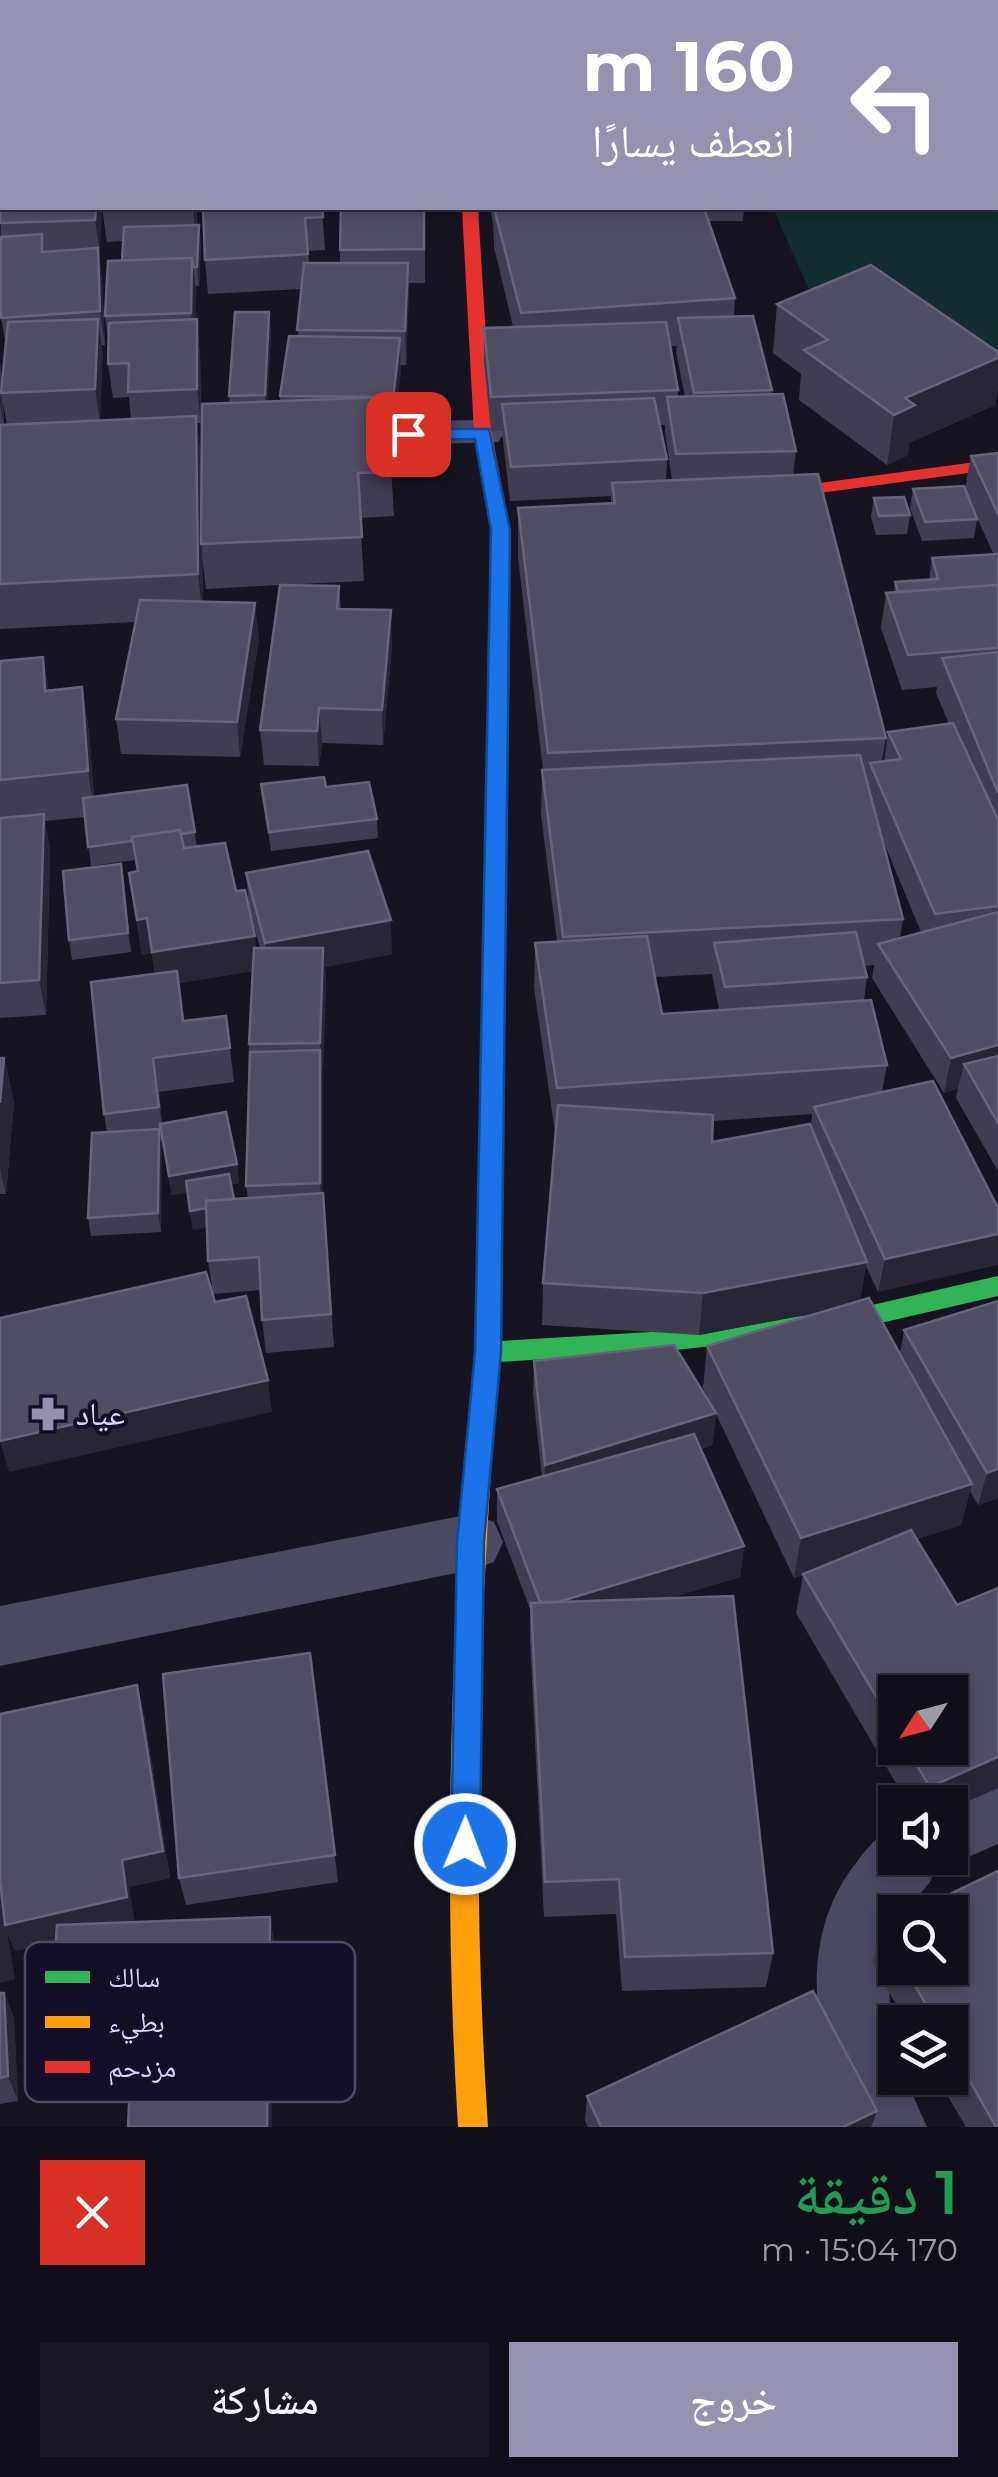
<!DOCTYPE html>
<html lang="ar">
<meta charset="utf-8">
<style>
:root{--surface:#100f19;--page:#191822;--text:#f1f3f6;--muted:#9c9ca2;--line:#302f38;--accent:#9591b1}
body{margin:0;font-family:Montserrat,"Noto Naskh Arabic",sans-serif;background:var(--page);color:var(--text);direction:rtl;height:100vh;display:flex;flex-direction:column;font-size:38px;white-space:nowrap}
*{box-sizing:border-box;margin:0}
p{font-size:32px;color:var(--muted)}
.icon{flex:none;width:55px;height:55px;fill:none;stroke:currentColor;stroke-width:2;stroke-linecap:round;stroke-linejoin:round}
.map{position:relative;height:2127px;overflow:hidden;direction:ltr}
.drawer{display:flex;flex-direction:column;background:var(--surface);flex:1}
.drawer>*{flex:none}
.top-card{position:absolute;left:0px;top:0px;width:1000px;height:210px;box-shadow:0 5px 15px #0003,0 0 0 2px var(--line);direction:rtl;background:#9591b1;color:#fff;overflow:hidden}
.needle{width:65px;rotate:234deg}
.fabs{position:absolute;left:878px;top:1675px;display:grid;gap:20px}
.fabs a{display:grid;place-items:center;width:90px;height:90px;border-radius:0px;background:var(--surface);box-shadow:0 5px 15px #0003,0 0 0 2px var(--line);font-size:50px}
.pin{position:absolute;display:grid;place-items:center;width:85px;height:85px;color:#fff;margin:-42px;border-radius:20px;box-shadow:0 5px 15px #0006}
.me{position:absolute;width:110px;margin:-55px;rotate:1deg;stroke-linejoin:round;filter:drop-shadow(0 0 8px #0008)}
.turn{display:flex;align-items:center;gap:35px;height:210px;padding:0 40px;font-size:45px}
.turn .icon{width:130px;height:130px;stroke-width:2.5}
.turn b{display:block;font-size:70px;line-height:85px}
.round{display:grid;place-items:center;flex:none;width:105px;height:105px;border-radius:0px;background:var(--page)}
.head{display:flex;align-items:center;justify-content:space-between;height:170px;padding:0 40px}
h1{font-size:60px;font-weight:600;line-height:75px;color:#1e9e55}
.cta{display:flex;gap:20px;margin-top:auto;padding:20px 40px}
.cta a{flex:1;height:115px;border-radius:0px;background:var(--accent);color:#fff;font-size:40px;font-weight:600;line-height:115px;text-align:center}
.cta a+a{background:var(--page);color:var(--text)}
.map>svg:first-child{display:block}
.green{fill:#132c2d}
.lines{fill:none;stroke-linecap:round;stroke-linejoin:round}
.street{fill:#4a4962;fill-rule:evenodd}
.fast{fill:#30b455;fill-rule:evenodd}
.slow{fill:#ff9f0a;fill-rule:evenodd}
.jam{fill:#e5322d;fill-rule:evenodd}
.wall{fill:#403d50;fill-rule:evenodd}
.shaded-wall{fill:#282635}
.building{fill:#504e63;stroke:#66637b;stroke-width:2.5}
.route{fill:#1a73e8;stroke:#114b97;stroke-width:2.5}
.labels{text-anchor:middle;stroke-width:8;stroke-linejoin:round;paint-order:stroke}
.poi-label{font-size:32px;fill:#d9d4ff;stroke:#130f26;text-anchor:start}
.key{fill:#130f26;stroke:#4e4a67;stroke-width:2.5}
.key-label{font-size:28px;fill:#d9d4ff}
</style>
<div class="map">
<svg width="998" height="2127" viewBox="0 0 998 2127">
<rect width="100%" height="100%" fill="#161421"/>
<!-- green -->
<path class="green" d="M710 0H998V385L817 308 773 208H998V2Z"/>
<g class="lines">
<!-- street -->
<g class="street">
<path d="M483 420 498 424 504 433 498 442 316 448 301 444 295 435 301 426 316 422Z"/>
<path d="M471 1514 494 1522 503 1542 494 1562 471 1570 0 1666V1606Z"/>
<path d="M998 1775V1844L950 1865 939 1861 930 1882 905 1912H895L889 1989 895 2078H905L927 2127H849C815 2044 795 1940 856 1863 867 1848 877 1835 895 1828V1858H950V1802H937Z"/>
</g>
<!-- fast -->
<path class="fast" d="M500 617 510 623 501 1341 667 1331 846 1311 998 1276V1296L846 1331 667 1351 499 1362 492 1411 483 1414 474 1411 470 1403 476 1352 490 623Z"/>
<!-- slow -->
<path class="slow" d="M483 1392 492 1395 496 1403C477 1645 472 1885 488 2127H458C443 1885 450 1645 470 1403L474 1395Z"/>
<!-- jam -->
<g class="jam">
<rect x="476" y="0" width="14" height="2"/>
<path d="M462 208H478L492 433 510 530V623L500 629 490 623 492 530 474 433Z"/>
<path d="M998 459V469L746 503 737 498 746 493Z"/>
</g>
</g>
<!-- wall -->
<g class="wall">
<path d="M0 0H310V2H2V35H0Z"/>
<path d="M513 0H691L641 2Z"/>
<rect x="0" y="35" width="2" height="33"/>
<path d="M0 92H2V208H102L99 253 102 281 105 345H102L100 420 131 419 129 397 113 398 108 364V340L105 316 122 261 123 241 107 242 102 208H197V225L201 243 199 286H195V319L200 353 201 423H197L201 460 230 403 229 396 269 312 271 331 267 402 280 401V396L298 336 301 289 208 294 205 260 322 208 325 250 308 251 309 263H340V250L425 208V283H409L406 365H401L394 433H389L394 516 360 518 364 581 281 585 339 586 341 609 392 645 383 745 322 743 319 766 264 765 260 730 280 585 206 589 202 556 203 601 259 638 240 757 121 754 116 719 135 622 0 629V360L2 385 6 346 1 318ZM3 402 7 425H4Z"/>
<path d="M490 208H744L743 221H709L735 298 734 316 772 390 771 395 796 451 793 475 886 738 882 761H884L888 732 949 724 936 693 937 687 902 690 881 628 886 593H894L895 582 929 580 932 558 994 555 974 511 977 519 974 538 922 541 910 508 913 489 965 488 971 456 998 453V1171L956 1098 958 1088 944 1093 872 978 874 965 864 966 867 977 864 1000 887 1065 882 1092 933 1081 878 1292 866 1266 860 1300 900 1353 904 1330 998 1301V1498L978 1505 970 1491 961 1525 917 1539 957 1605 998 1588V1788L950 1809V1802H907L796 1613 803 1575 794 1578 716 1414 712 1445 701 1449 744 1546 740 1577 670 1598 773 1953 766 1987 622 1991 616 1914 544 1917 530 1642V1609L497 1521V1489L542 1477 533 1393 534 1361 713 1409 703 1388 707 1346 821 1312 699 1335 542 1325 543 1283 555 1132 534 988 535 943 557 942 541 815 542 770H543L518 558V508L611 503V496L510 501 502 431H491L484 362V328L513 327 494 247 493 223ZM670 346H677L676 352 685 397H678V390ZM660 425H665V432L672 480H666L667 459ZM882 838 921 932 900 938 903 919ZM712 974 719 1010 662 1014 655 977ZM812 1114 811 1126 712 1142 713 1121ZM895 1692 950 1748H895Z"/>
<path d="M777 304 998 352V387L995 405 909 443 908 455 887 465 799 400 801 374 773 353Z"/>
<path d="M874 498 910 515 907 534 876 535 871 517Z"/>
<path d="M43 657 49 691 82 687 89 732 94 797 187 785 197 847 236 891 256 948H260L249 907 246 873 392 954 325 967 326 982 322 1077 323 1193 334 1347 266 1353 262 1320 261 1290 213 1294 208 1261 207 1227 193 1230 187 1192 172 1195 162 1141H161V1232L91 1236 88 1218 107 1132 104 1114 155 974 152 953 142 955 129 873 137 872 135 860 91 866 85 817 45 821 50 849 46 1015 0 1018V661ZM253 971 249 1044 246 1186 248 1198 234 1199 231 1184 239 1183 237 1164 162 1123 159 1092 234 1082 226 1016 184 1021 179 983Z"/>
<path d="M261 784 326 787 377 819 378 838 271 851Z"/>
<path d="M124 883 131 952 72 960 69 940Z"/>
<path d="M0 1058H4L14 1102 6 1194H0Z"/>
<path d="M310 1653 338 1882 186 1905 179 1878Z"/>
<path d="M144 1714 170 1878 129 1887 134 1922 270 1917 274 1943 130 2089 56 2093 47 2069 56 1942 15 1951 7 1931 15 1979 0 1887Z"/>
<path d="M895 1921V1968H950L998 2127H966L937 2078H950V2022H906L872 1962 882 1928Z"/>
<path d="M0 1993H4L14 2018 18 2101 0 2104Z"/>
<path d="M587 2096 877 2111 871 2127H588L585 2121Z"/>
</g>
<!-- shaded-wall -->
<g class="shaded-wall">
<path d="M96 208H102L100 253 95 220Z"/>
<path d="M193 208H197L196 240Z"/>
<path d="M199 225 201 243 199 286 197 267Z"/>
<path d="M98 248 102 281 105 345 100 311Z"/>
<path d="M192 258 196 292 195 348 191 313Z"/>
<path d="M408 263 409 297 406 365 405 331Z"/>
<path d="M269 312 271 331 267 415 265 395Z"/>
<path d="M98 319 103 353 100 423 95 389Z"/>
<path d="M197 319 200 353 201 423 197 389Z"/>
<path d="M400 338 401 372 394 433 393 399Z"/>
<path d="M998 358V387L995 405 909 443 908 455 887 465 894 415 905 398Z"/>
<path d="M0 360 1 393 4 428 0 404Z"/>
<path d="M196 416 201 460 203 618 198 574Z"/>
<path d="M255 603 259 638 240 757 237 722Z"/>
<path d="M391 610 392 645 383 745 382 710Z"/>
<path d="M43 657 51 702 45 691Z"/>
<path d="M82 687 89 732 95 816 88 771Z"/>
<path d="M319 708 322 743 319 766 317 731Z"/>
<path d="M44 814 50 849 46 1015 39 980Z"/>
<path d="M121 864 124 883 131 952 128 933Z"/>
<path d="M147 918 255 936 259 970 179 983 188 1055 178 983 157 986 152 953 142 955 137 920Z"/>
<path d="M391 920 392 954 325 967 326 982 323 1077 320 1043 269 978 265 943Z"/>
<path d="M998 1045V1077L964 1064 958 1088 944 1093 951 1058Z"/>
<path d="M320 1050 323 1084V1217L320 1183Z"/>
<path d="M4 1058 14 1102 6 1194 0 1169V1103Z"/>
<path d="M153 1058 159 1092 164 1141 159 1107Z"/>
<path d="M159 1129 162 1148 161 1232 158 1213Z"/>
<path d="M237 1164 239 1183 172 1195 169 1176Z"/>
<path d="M235 1203 238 1222 193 1230 190 1211Z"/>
<path d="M998 1234V1265L878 1292 885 1259Z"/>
<path d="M867 1262 859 1305 699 1335 703 1293Z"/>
<path d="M268 1380 272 1412 9 1472 0 1441Z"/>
<path d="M716 1413 712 1445 544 1496 545 1465Z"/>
<path d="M998 1469V1498L978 1505 987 1473Z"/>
<path d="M972 1484 961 1525 794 1578 801 1538Z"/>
<path d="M744 1546 740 1577 541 1637 542 1607Z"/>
<path d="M137 1685 144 1714 170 1878 129 1887 135 1924 15 1951 7 1931 15 1979 0 1983V1887L122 1860Z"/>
<path d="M998 1757V1788L950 1809V1802H925L930 1787Z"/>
<path d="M270 1917 274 1943 272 2127H267Z"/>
<path d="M4 1993 14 2018 18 2101 8 2076Z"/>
<path d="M877 2111 871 2127H843Z"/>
</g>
<!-- building -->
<g class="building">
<path d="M6 0H42L41 2H5Z"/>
<path d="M46 0H97L96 2H46Z"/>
<rect x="99" y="0" width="66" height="2"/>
<rect x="170" y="0" width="64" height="2"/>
<path d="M251 0H306L305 2H251Z"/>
<rect x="312" y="0" width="118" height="2"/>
<rect x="513" y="0" width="128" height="2"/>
<rect x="0" y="12" width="2" height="23"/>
<rect x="0" y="92" width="2" height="39"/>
<path d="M0 156H2V208H96L95 220 0 223Z"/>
<path d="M203 208H322L323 217 305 218 308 254 205 260Z"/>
<path d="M341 208H424V249L340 250Z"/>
<path d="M494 208H704L735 298 521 313Z"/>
<path d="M199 225 197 267H193L192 258 122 261 124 227Z"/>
<path d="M42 234V252L98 248 100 311 1 318V237Z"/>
<path d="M192 258 191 313 105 316 108 261Z"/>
<path d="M304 263H408L405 331 297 330Z"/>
<path d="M871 265 998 352V358L905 398 915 405 894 415 804 350 828 340 777 304Z"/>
<path d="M235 312H269L265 395 229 396Z"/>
<path d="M753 316 772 390 694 393 678 318Z"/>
<path d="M98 319 95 389 1 393 8 322Z"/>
<path d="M197 319V389L128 392 129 363 108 364 109 323Z"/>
<path d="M666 322 678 390 491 397 484 328Z"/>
<path d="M289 336 400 338 393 399H386V397L280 396Z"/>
<path d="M783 394 796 451 676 454 667 397Z"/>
<path d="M386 397 392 472 358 473 362 537 201 544 202 404Z"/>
<path d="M654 398 667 459 511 467 502 404Z"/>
<path d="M196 416 198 574 0 584V425Z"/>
<path d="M998 453V514L971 456Z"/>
<path d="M818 474 886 738 548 753 518 508 615 503 612 483Z"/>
<path d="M964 486 977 519 925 522 913 489Z"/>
<path d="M904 497 910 515 879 516 874 498Z"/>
<path d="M998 554V585L898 592 895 582 938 579 932 558Z"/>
<path d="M280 585 339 586 337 609 391 610 382 710 319 708 317 731 260 730Z"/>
<path d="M998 585V648L908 655 886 593Z"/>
<path d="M140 600 255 603 237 722 116 719Z"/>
<path d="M998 652V793L942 658Z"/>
<path d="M43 657 45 691 82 687 88 771 0 780V661Z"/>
<path d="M953 723 998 820V906L935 914 870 763 901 759 888 732Z"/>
<path d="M860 755 903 919 563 937 542 770Z"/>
<path d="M324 777 326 787 369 782 377 819 269 832 261 784Z"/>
<path d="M187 785 195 832 181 834 180 830 132 837V841L88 847 83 798Z"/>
<path d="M44 814 39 980 0 983V818Z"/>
<path d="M180 830 184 848 225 843 236 891 245 890 255 936 152 952 147 918 137 920 129 873 138 871 132 837Z"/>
<path d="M368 851 391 920 265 943 246 873Z"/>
<path d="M121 864 128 933 69 940 63 871Z"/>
<path d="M998 912V1045L951 1058 878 944Z"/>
<path d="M856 932 867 977 725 987 714 943Z"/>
<path d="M647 936 662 1014 871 1000 887 1065 557 1088 535 943Z"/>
<path d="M254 948H323L320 1043 249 1044Z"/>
<path d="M177 971 183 1021 226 1016 230 1048 153 1058 159 1107 104 1114 91 982Z"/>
<path d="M320 1050V1183L246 1186 250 1052Z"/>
<path d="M998 1056V1123L964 1064Z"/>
<path d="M0 1058H4L0 1103Z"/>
<path d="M933 1081 998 1208V1234L885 1259 814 1107Z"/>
<path d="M558 1105 713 1115 712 1142 810 1124 867 1262 703 1293 543 1283Z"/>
<path d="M226 1112 237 1164 169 1176 160 1124Z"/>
<path d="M159 1129 158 1213 88 1218 92 1133Z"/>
<path d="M229 1174 234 1199 206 1201 207 1208 190 1211 186 1181Z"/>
<path d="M323 1193 331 1314 262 1320 259 1257 208 1261 206 1201Z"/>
<path d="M206 1272 215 1302 246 1296 268 1380 0 1441V1318Z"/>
<path d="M869 1298 972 1484 801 1538 707 1346Z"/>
<path d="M998 1301V1469L987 1473 904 1330Z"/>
<path d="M674 1345 716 1413 545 1465 534 1361Z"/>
<path d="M694 1434 744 1546 558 1602H540L497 1489Z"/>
<path d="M911 1530 957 1605 998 1588V1757L930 1787 906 1748H950V1692H895V1728L803 1574Z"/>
<path d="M733 1596 773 1953 625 1957 619 1879 545 1882 531 1603Z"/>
<path d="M310 1653 335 1855 179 1878 163 1674Z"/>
<path d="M137 1685 163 1851 122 1860 127 1897 5 1925 0 1880V1714Z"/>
<path d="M998 1871V2127H996L950 2046V2022H936L905 1968H950V1912H913Z"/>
<path d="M270 1917 267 2127H128L131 2064 47 2069 57 1925Z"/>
<path d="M895 1921V1951L882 1928Z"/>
<path d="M813 1991 877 2111 843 2127H601L587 2096Z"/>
<path d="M0 1993H4L8 2076 0 2078Z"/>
</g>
<!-- route -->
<path class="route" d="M489 429 510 530 501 1352 484 1542 480 1844 475 1853 465 1857 455 1853 451 1844 457 1542 475 1352 491 530 475 439 408 440 400 434 408 429Z"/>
<!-- icons -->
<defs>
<g id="pharmacy-bare" transform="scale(2.7)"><path d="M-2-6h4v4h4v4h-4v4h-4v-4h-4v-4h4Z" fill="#9591b1" stroke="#130f26" stroke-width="2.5" paint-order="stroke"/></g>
</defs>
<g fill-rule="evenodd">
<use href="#pharmacy-bare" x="48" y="1414"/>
</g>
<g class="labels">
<!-- poi labels -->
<g class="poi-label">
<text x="76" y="1425">عياد</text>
</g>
</g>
<!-- legend -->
<rect x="25" y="1942" width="330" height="160" rx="15" class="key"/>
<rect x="45" y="1971" width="45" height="12" fill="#30b455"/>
<rect x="45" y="2016" width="45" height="12" fill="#ff9f0a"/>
<rect x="45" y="2061" width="45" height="12" fill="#e5322d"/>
<g class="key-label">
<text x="108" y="1987">سالك</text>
<text x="108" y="2032">بطيء</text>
<text x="108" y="2077">مزدحم</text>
</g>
</svg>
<div class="fabs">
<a><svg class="needle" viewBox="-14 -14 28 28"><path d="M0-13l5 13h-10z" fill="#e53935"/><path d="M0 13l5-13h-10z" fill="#9c9ca2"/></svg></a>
<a><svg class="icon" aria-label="sound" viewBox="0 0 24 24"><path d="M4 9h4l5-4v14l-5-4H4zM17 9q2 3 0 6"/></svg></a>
<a><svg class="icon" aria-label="search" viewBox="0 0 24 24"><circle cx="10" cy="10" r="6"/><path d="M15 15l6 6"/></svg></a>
<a><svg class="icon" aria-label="layers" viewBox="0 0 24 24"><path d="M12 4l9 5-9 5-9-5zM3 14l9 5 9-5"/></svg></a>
</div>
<div class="pin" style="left:408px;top:434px;background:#d93025"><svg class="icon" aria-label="arrive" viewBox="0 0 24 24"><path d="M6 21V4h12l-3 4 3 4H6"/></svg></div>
<svg class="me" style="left:465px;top:1844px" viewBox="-20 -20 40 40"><circle r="17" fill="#1a73e8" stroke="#fff" stroke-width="3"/><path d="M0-11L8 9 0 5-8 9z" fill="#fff"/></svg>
<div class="top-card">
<div class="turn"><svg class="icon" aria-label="left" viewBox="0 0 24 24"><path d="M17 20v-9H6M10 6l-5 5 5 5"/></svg><div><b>160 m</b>انعطف يسارًا</div></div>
</div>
</div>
<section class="drawer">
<div class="head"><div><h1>1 دقيقة</h1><p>170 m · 15:04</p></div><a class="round" style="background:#d93025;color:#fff"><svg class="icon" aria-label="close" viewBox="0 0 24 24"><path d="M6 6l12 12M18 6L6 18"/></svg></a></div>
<div class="cta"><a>خروج</a><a>مشاركة</a></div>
</section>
